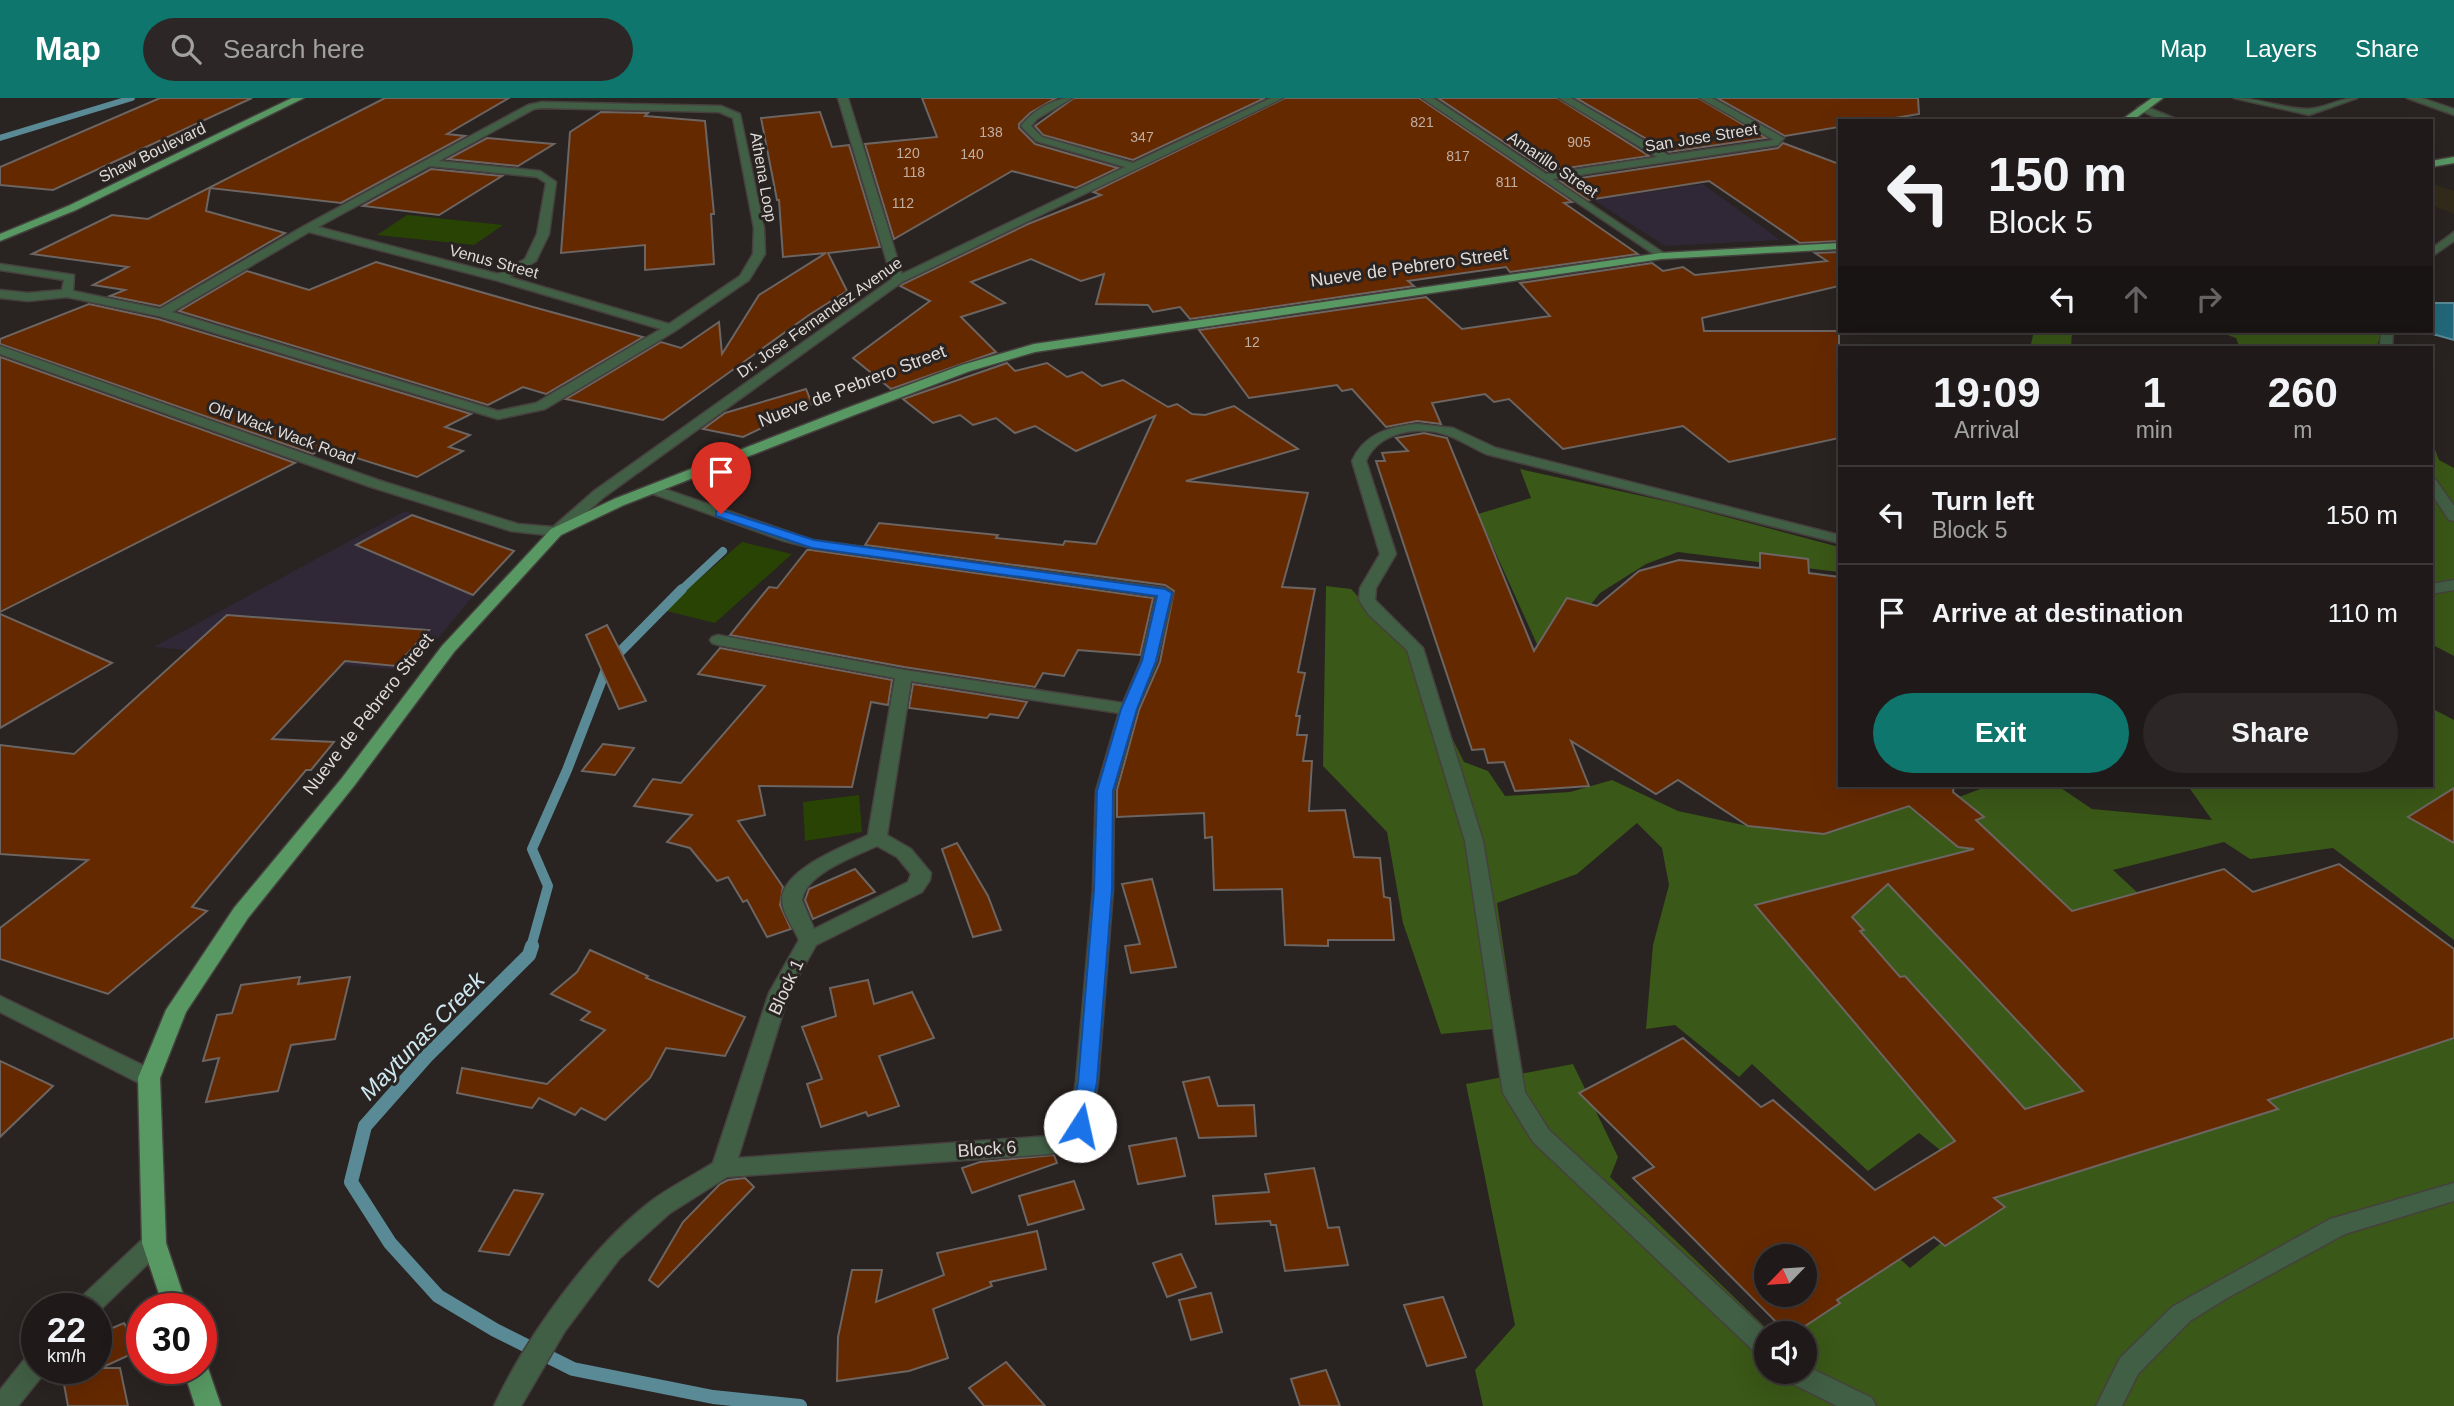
<!DOCTYPE html>
<style>
:root{--surface:#1f1a19;--page:#2c2726;--text:#f1f3f6;--muted:#a1a1a2;--line:#3c3838;--accent:#0f766e}
body{margin:0;font-family:Arial,sans-serif;background:var(--page);color:var(--text);height:100vh;display:flex;flex-direction:column;font-size:26px;white-space:nowrap}
*{box-sizing:border-box;margin:0}
p{font-size:23px;color:var(--muted)}
.icon{flex:none;width:38px;height:38px;fill:none;stroke:currentColor;stroke-width:2;stroke-linecap:round;stroke-linejoin:round}
.map{position:relative;flex:1;overflow:hidden}
.drawer{position:absolute;left:1838px;top:248px;width:595px;height:441px;display:flex;flex-direction:column;background:var(--surface);border-radius:0px;box-shadow:0 7px 28px #0002,0 0 0 2px var(--line)}
.drawer>*{flex:none}
.banner{position:absolute;left:1838px;top:21px;width:595px;height:214px;border-radius:0px;box-shadow:0 7px 28px #0002,0 0 0 2px var(--line);background:#1f1a19;color:var(--text);overflow:hidden}
.needle{width:46px;rotate:245deg}
.buttons{position:absolute;left:1754px;top:1146px;display:grid;gap:14px}
.buttons a{display:grid;place-items:center;width:63px;height:63px;border-radius:50%;background:var(--surface);box-shadow:0 7px 28px #0002,0 0 0 2px var(--line);font-size:35px}
.speed{position:absolute;left:21px;top:1195px;display:flex;gap:14px;font-size:35px;font-weight:700;text-align:center}
.speed>*{display:grid;place-content:center;width:91px;height:91px;border-radius:50%;background:var(--surface);box-shadow:0 7px 28px #0002,0 0 0 2px var(--line);line-height:1}
.speed small{font-size:18px;font-weight:400}
.speed .limit{border:10px solid #d22;background:#fff;color:#111}
.pin{position:absolute;display:grid;place-items:center;width:60px;height:60px;color:#fff;margin:-72px -30px;border-radius:50% 50% 50% 0;rotate:-45deg;box-shadow:0 0 7px #0007}
.pin .icon{rotate:45deg}
.me{position:absolute;width:77px;margin:-38px;rotate:10deg;stroke-linejoin:round;filter:drop-shadow(0 0 5px #0008)}
.turn{display:flex;align-items:center;gap:24px;height:147px;padding:0 35px;font-size:32px}
.turn .icon{width:91px;height:91px;stroke-width:2.5}
.turn b{display:block;font-size:49px;line-height:60px}
.lanes{display:flex;align-items:center;height:66px;padding:0 35px;background:#0003;justify-content:center;gap:35px;direction:ltr}
.lanes .off{opacity:.35}
.eta{display:flex;justify-content:space-evenly;align-items:center;height:119px;text-align:center}
.eta b{font-size:42px;font-weight:800;line-height:49px}
.cta{display:flex;gap:14px;margin-top:auto;padding:14px 35px}
.cta a{flex:1;height:80px;border-radius:42px;background:var(--accent);color:#fff;font-size:28px;font-weight:800;line-height:80px;text-align:center}
.cta a+a{background:var(--page);color:var(--text)}
ul{padding:0;list-style:none}
li{display:flex;align-items:center;gap:21px;height:98px;padding:0 35px;border-top:2px solid var(--line)}
li div{flex:1}
li b{display:block;font-size:26px}
li em{font-style:normal}
header{display:flex;align-items:center;gap:42px;box-sizing:border-box;height:98px;padding:0 35px;background:var(--accent);color:#fff}
header strong{font-size:33px}
nav{display:flex;gap:38px;margin-inline-start:auto;font-size:24px}
.search{width:490px;height:63px;background:var(--page);display:flex;align-items:center;gap:18px;box-sizing:border-box;padding:0 24px;border-radius:38px;color:var(--muted);font-size:26px}
.map>svg:first-child{display:block}
.industrial{fill:#302837}
.medical{fill:#332b1a}
.green{fill:#294305}
.forest{fill:#3a5817;fill-rule:evenodd}
.water{fill:#22687a;stroke:#5a8a96;stroke-width:2}
.lines{fill:none;stroke-linecap:round;stroke-linejoin:round}
.stream-far3{stroke:#5a8a96;stroke-width:6}
.stream-far2{stroke:#5a8a96;stroke-width:8}
.stream-far1{stroke:#5a8a96;stroke-width:10}
.stream{stroke:#5a8a96;stroke-width:14}
.building{fill:#652900;stroke:#6c6562;stroke-width:2;fill-rule:evenodd}
.minor-casing{stroke:#46403e;stroke-width:3}
.major-casing{stroke:#46403e;stroke-width:3}
.minor{fill:#415f45;fill-rule:evenodd}
.major{fill:#589963;fill-rule:evenodd}
.route{fill:#1a73e8;stroke:#114b97;stroke-width:2}
.labels{text-anchor:middle;stroke-width:6;stroke-linejoin:round;paint-order:stroke}
.number-label{font-size:14px;fill:#c0aea3}
.far-street-label{font-size:16px;fill:#dedbd9;stroke:#292321}
.street-label{font-size:18px;fill:#dedbd9;stroke:#292321}
.near-water-label{font-size:23px;font-style:italic;fill:#cee9f2;stroke:#292321}
</style>
<header>
<strong>Map</strong>
<div class="search"><svg class="icon" aria-label="search" viewBox="0 0 24 24"><circle cx="10" cy="10" r="6"/><path d="M15 15l6 6"/></svg>Search here</div>
<nav><a>Map</a><a>Layers</a><a>Share</a></nav>
</header>
<div class="map">
<svg width="2454" height="1308" viewBox="0 0 2454 1308">
<rect width="100%" height="100%" fill="#292321"/>
<!-- industrial -->
<g class="industrial">
<path d="M1703 86 1780 142 1665 148 1594 102Z"/>
<path d="M405 413 511 452 411 573 154 549Z"/>
</g>
<!-- medical -->
<path class="medical" d="M2431 85 2454 93V116L2431 107Z"/>
<!-- green -->
<g class="green">
<path d="M407 117H408L503 127 474 147 377 137Z"/>
<path d="M742 444 792 456 715 525 663 512Z"/>
<path d="M859 697 862 734 805 743 803 704Z"/>
</g>
<!-- forest -->
<g class="forest">
<path d="M2034 233H2072L2071 250H2030Z"/>
<path d="M2216 233H2309L2323 236 2325 233H2381L2377 250H2240L2236 240Z"/>
<path d="M2431 341 2439 362 2454 370V558L2431 546Z"/>
<path d="M1520 371 1674 405 1839 449V474L1678 454 1646 466 1600 495 1545 564 1478 416 1531 400Z"/>
<path d="M1326 488 1351 491 1407 550 1464 664 1488 673 1505 698 1570 694 1612 682 1678 713 1748 728 1824 736 1909 708 1941 735 1984 719 1959 699 1988 688H2058L2092 711 2212 722 2188 688H2431V610L2454 622V690L2408 719 2454 745V842L2333 750 2250 761 2224 744 2113 772 2331 974 2454 925V1308H1483L1475 1272 1515 1227 1466 986 1573 966 1618 1059 1610 1079 1765 1229 1887 1149 1910 1170 1998 1099 1919 1035 1868 1073 1752 966 1739 979 1675 927 1646 931 1653 847 1669 787 1662 750 1637 725 1577 776 1497 805 1515 929 1441 936 1403 825 1387 734 1323 668ZM1766 1236H1804V1274H1766Z"/>
</g>
<!-- water -->
<path class="water" d="M2435 205H2454V242L2422 233H2431V207Z"/>
<g class="lines">
<!-- stream-far3 -->
<path class="stream-far3" d="M0 40 132 0"/>
<!-- stream-far2 -->
<path class="stream-far2" d="M680 493 723 453"/>
<!-- stream-far1 -->
<path class="stream-far1" d="M531 849 548 788 532 751 567 672 608 566 682 491"/>
<!-- stream -->
<path class="stream" d="M532 848 529 857 426 959 365 1028 351 1084 390 1145 438 1198 495 1232 573 1271 713 1299 800 1308"/>
</g>
<!-- building -->
<g class="building">
<path d="M160 0H252L53 92 0 87V69Z"/>
<path d="M385 0H509L447 36 465 38 341 105 210 90 206 113 285 135 160 208 110 198 125 192 93 187 128 169 32 156 112 117 148 121Z"/>
<path d="M922 0H1056L1030 15 1019 26V30L1035 46 1118 70 1076 90 1012 73 894 141 865 46 937 39Z"/>
<path d="M1074 0H1265L1133 62 1043 37 1035 28Z"/>
<path d="M1285 0H1419L1572 104 1564 105 1638 156 1510 174 1506 169 1408 183 1414 188 1190 221 1180 209 1153 214 1148 207 1096 206 1104 176 1081 183 1031 161 971 184 1005 205 961 219 996 254 891 291 853 260 930 203 900 188 903 186 1028 126 1101 97 1093 94Z"/>
<path d="M1438 0H1557L1649 58 1547 73Z"/>
<path d="M1576 0H1698L1766 40 1669 54Z"/>
<path d="M1717 0H1918L1919 16 1877 23H1839V29L1785 38Z"/>
<path d="M601 14 648 15 645 18 705 23 714 116H711L714 166 645 172V147L561 155 570 34Z"/>
<path d="M820 14 832 49 849 47 880 149 828 155 847 193 809 217 663 322 566 301 661 244 681 250 719 224 722 256 759 197 826 155 783 159 779 102H777L761 20Z"/>
<path d="M487 40 554 46 518 68 448 61Z"/>
<path d="M1783 45 1839 66V143L1800 145 1709 83 1588 102 1560 83 1778 50Z"/>
<path d="M431 71 502 78 439 117 363 108Z"/>
<path d="M1839 154V188L1702 220 1704 233H1839V340L1729 364 1683 328 1563 351 1509 301 1494 304 1485 296 1432 305 1441 326 1417 323 1386 329 1352 291 1342 293 1337 287 1249 300 1199 232 1426 199 1462 231 1550 218 1520 185 1652 165 1663 173 1683 169 1695 177 1827 163 1815 155Z"/>
<path d="M376 164 533 209 643 239 546 296 523 289 488 307 179 213 247 173 309 192Z"/>
<path d="M89 206 158 221 471 316 445 329 470 337 449 349 463 353 417 379 325 350 313 356 0 246V241Z"/>
<path d="M0 259 295 365 0 514Z"/>
<path d="M1007 265 1015 273 1047 265 1067 279 1082 274 1102 288 1123 282 1168 309 1177 306 1192 316 1205 317 1234 308 1298 351 1186 383 1308 395 1282 489 1315 491 1298 574 1305 575 1296 618H1300L1297 637H1307L1303 663H1312L1309 713 1345 712 1354 759 1380 760 1384 799 1390 800 1394 842H1328V848L1285 847 1282 791 1214 792 1212 739 1205 740 1204 715 1117 719V692L1139 612 1160 564 1174 493 1165 487 865 447 879 425 998 437 996 440 1063 447 1065 443 1096 446 1155 318 1076 353 1035 328 1015 335 996 320 973 327 960 317 933 325 903 301Z"/>
<path d="M806 291 812 306 743 339 703 331 725 315Z"/>
<path d="M1424 335 1447 340 1534 553 1567 500 1597 508 1639 473 1679 462 1760 470V455L1808 461 1809 475 1839 479V688H1954L1953 694 1984 719 1976 722 2072 813 2224 771 2253 794 2339 766 2454 851V940L2268 1002 2278 1011 1994 1100 2005 1109 1945 1148 1934 1139 1837 1202 1840 1205 1793 1236H1788L1633 1080 1654 1069 1579 995 1683 940 1761 1009 1773 1002 1875 1092 1955 1043 1755 807 1974 751 1958 749 1909 708 1824 736 1748 728 1678 682 1656 696 1571 643 1589 688 1515 693 1504 664 1488 665 1484 651 1472 652 1376 363H1385L1382 355 1408 353 1396 340ZM1888 786 1961 863 2083 993 2025 1011 1905 878 1900 879 1860 833 1864 832 1852 819ZM1766 1158H1804V1197H1766Z"/>
<path d="M412 417 514 453 473 497 356 447Z"/>
<path d="M807 452H811L1153 500 1140 557 1078 552 1064 578 1043 575 1035 589 904 569 730 537 769 489 777 490Z"/>
<path d="M0 516 112 565 0 630Z"/>
<path d="M227 517 429 532 396 568 345 563 272 641 334 644 311 672H306L192 809 207 813 108 896 0 861V830L88 762 0 756V647L74 656Z"/>
<path d="M607 527 646 603 619 611 586 537Z"/>
<path d="M720 550 892 582 888 607 871 604 852 689 759 688 765 717 738 723 783 789 780 807 791 831 767 839 747 802 743 804 728 779 717 783 690 750 667 744 692 717 634 708 653 681 681 685 765 588 698 576Z"/>
<path d="M913 586 1027 604 1018 620 990 616 987 620 909 610Z"/>
<path d="M603 646 634 650 615 677 582 673Z"/>
<path d="M2454 690V745L2408 719Z"/>
<path d="M957 745 988 798 1001 832 973 839 942 751Z"/>
<path d="M855 771 875 794 813 821 805 802 809 791Z"/>
<path d="M1152 781 1176 869 1131 875 1125 848 1140 846 1122 786Z"/>
<path d="M590 852 648 878 646 880 745 919 725 958 666 950 650 980 605 1022 581 1010 575 1017 539 1000 532 1010 457 995 462 970 547 986 605 932 581 922 590 914 551 896 577 874Z"/>
<path d="M300 879 298 886 350 879 335 941 291 947 278 993 206 1004 219 960 203 963 217 917 232 915 241 887Z"/>
<path d="M868 882 874 906 912 894 934 940 879 958 899 1008 868 1018 866 1014 821 1029 807 986 822 981 802 929 836 918 830 890Z"/>
<path d="M0 963 53 988 0 1039Z"/>
<path d="M1209 979 1218 1008 1254 1007 1256 1038 1199 1040 1183 984Z"/>
<path d="M1176 1040 1185 1078 1138 1086 1129 1048Z"/>
<path d="M1054 1057 1057 1065 972 1095 962 1070 980 1064Z"/>
<path d="M1314 1070 1328 1130 1339 1129 1348 1167 1285 1173 1276 1127H1271L1270 1123 1216 1126 1213 1098 1269 1094 1265 1076Z"/>
<path d="M745 1080 754 1089 658 1189 649 1182 683 1124 720 1086 728 1082Z"/>
<path d="M1074 1083 1084 1111 1028 1127 1019 1098Z"/>
<path d="M514 1092 543 1096 509 1157 479 1153Z"/>
<path d="M1037 1133 1046 1171 990 1184 992 1188 933 1211 948 1260 909 1273 837 1283 838 1239 852 1172H882L876 1204 944 1177 937 1155Z"/>
<path d="M1181 1156 1196 1189 1167 1199 1153 1165Z"/>
<path d="M1211 1195 1222 1234 1191 1242 1179 1202Z"/>
<path d="M1443 1199 1466 1259 1427 1268 1404 1207Z"/>
<path d="M124 1225 138 1253 101 1270H120L128 1308H68L61 1270H96V1237Z"/>
<path d="M1006 1264 1045 1308H984L969 1290Z"/>
<path d="M1326 1272 1340 1308H1300L1291 1281Z"/>
</g>
<g class="lines">
<!-- minor casing -->
<g class="minor-casing">
<g id="minor">
<path d="M838 0H848L902 176 1125 69 1036 43 1021 28C1033 13 1053 0 1072 0L1037 21 1031 28 1042 39 1133 65 1271 0H1283L902 184 604 399 561 437 556 438 511 433 368 388 0 256V248L378 382 518 426 553 429 594 393 892 181Z"/>
<path d="M1422 0H1433L1546 76 1657 59 1559 0H1571L1668 57 1774 42 1700 0H1712L1784 40 1778 47 1553 81 1665 156V160L1661 161Z"/>
<path d="M2234 0C2259 0 2283 11 2307 11 2324 11 2339 0 2357 0L2309 17Z"/>
<path d="M2407 0H2421L2454 11V17Z"/>
<path d="M542 4 721 8 740 16 764 130 765 156 749 182 675 233 545 311 498 321 159 218 67 199 28 203 0 200V192L28 195 62 192 64 182 0 172V166L74 177 73 193 160 211 304 128 528 7ZM542 10 719 14 733 20 754 130 753 156 740 178 669 226 509 179 536 163 549 136 556 84 540 73 439 63 534 11ZM430 68 537 79 546 85 537 136 525 161 498 176 318 129ZM309 134 495 182 661 231 536 305 498 313 172 214Z"/>
<path d="M2142 7 2176 21 2178 23H2164L2139 12 2137 10Z"/>
<path d="M2454 134V143L2431 159V151Z"/>
<path d="M2381 233H2393L2392 250H2380Z"/>
<path d="M1417 326 1453 330 1496 350 1839 437V445L1486 356C1473 350 1461 342 1447 337 1419 327 1378 334 1366 363L1396 456 1376 490 1375 502 1423 550 1483 743 1525 994 1549 1032 1770 1236H1766V1259L1757 1256 1533 1044 1503 995 1465 743 1407 552 1369 517 1359 502 1360 490 1380 456 1352 363C1364 336 1388 329 1417 326Z"/>
<path d="M2431 381 2436 382 2454 408V423L2449 422 2431 395Z"/>
<path d="M653 387 812 442 1165 490 1173 495 1157 563 1137 611 1114 693 1113 792 1098 983 1091 1028 1077 1048 1050 1056 727 1079 670 1115 619 1161 565 1233 521 1308H494C526 1239 593 1146 654 1101 672 1088 694 1077 713 1065L769 895 799 842C794 830 782 815 782 801 783 771 845 748 868 737L895 580 718 547 712 545 710 542 712 539 718 537 904 572 1123 605 1141 563 1156 498 812 450 784 443 648 394V388ZM911 583 1119 615 1096 693 1093 792 1076 983 1069 1025 1062 1035 1050 1038 738 1060 789 895 816 847 922 794 930 782 931 775 911 751 887 737ZM877 748 897 759 911 776 908 784 814 831 802 802C805 776 855 758 877 748Z"/>
<path d="M2454 482V492L2431 496V486Z"/>
<path d="M0 898 157 974 160 980 157 986 149 988 141 986 0 914Z"/>
<path d="M2454 1085V1103L2345 1136 2229 1199 2190 1223 2138 1276 2122 1308H2096L2120 1260 2172 1209 2330 1121Z"/>
<path d="M154 1135 162 1138 166 1145 162 1152 96 1216V1211H73L76 1204 146 1138Z"/>
<path d="M37 1254V1270H47L46 1273 18 1308H0V1292L28 1257Z"/>
<path d="M1804 1267 1872 1300 1876 1308H1837L1785 1282 1781 1274H1804Z"/>
</g>
</g>
<!-- major casing -->
<g class="major-casing">
<g id="major">
<path d="M292 0H304L76 112 0 143V136L68 108Z"/>
<path d="M2152 0H2163L2132 23H2120Z"/>
<path d="M2454 59V65L2431 69V63Z"/>
<path d="M1839 145V151L1661 161 1035 254 970 273 857 316 624 407 561 437 454 554 354 688 248 820 186 914 160 980 166 1145 188 1211H164L142 1145 138 980 166 912 234 810 342 680 442 548 551 431 614 401 847 310 962 267 1034 246 1661 155Z"/>
<path d="M201 1261 208 1270 221 1308H195L183 1270H201Z"/>
</g>
</g>
<!-- minor -->
<use href="#minor" class="minor"/>
<!-- major -->
<use href="#major" class="major"/>
</g>
<!-- route -->
<path class="route" d="M721 412 814 442 1165 491 1172 495 1156 563 1137 611 1113 693 1112 792 1097 984 1087 1033 1080 1035 1072 1033 1069 1028 1078 984 1094 792 1097 693 1121 611 1142 563 1157 498 812 450 716 418V413Z"/>
<g class="labels">
<!-- number labels -->
<g class="number-label">
<text x="1422" y="29">821</text>
<text x="991" y="39">138</text>
<text x="1142" y="44">347</text>
<text x="1579" y="49">905</text>
<text x="908" y="60">120</text>
<text x="972" y="61">140</text>
<text x="1458" y="63">817</text>
<text x="914" y="79">118</text>
<text x="1507" y="89">811</text>
<text x="903" y="110">112</text>
<text x="1252" y="249">12</text>
</g>
<!-- far-street labels -->
<g class="far-street-label">
<text transform="translate(1701 39) rotate(-9)" y="6">San Jose Street</text>
<text transform="translate(152 54) rotate(-26)" y="6">Shaw Boulevard</text>
<text transform="translate(1553 66) rotate(34)" y="6">Amarillo Street</text>
<text transform="translate(764 79) rotate(80)" y="6">Athena Loop</text>
<text transform="translate(494 163) rotate(15)" y="6">Venus Street</text>
<text transform="translate(819 219) rotate(-35)" y="6">Dr. Jose Fernandez Avenue</text>
<text transform="translate(282 334) rotate(20)" y="6">Old Wack Wack Road</text>
</g>
<!-- street labels -->
<g class="street-label">
<text transform="translate(1409 169) rotate(-8)" y="6">Nueve de Pebrero Street</text>
<text transform="translate(852 288) rotate(-21)" y="6">Nueve de Pebrero Street</text>
<text transform="translate(368 616) rotate(-52)" y="6">Nueve de Pebrero Street</text>
<text transform="translate(786 889) rotate(-65)" y="6">Block 1</text>
<text transform="translate(987 1051) rotate(-4)" y="6">Block 6</text>
</g>
<!-- near-water labels -->
<g class="near-water-label">
<text transform="translate(422 938) rotate(-46)" y="8">Maytunas Creek</text>
</g>
</g>
</svg>
<div class="buttons">
<a><svg class="needle" viewBox="-14 -14 28 28"><path d="M0-13l5 13h-10z" fill="#e53935"/><path d="M0 13l5-13h-10z" fill="#a1a1a2"/></svg></a>
<a><svg class="icon" aria-label="sound" viewBox="0 0 24 24"><path d="M4 9h4l5-4v14l-5-4H4zM17 9q2 3 0 6"/></svg></a>
</div>
<div class="speed"><div>22<small>km/h</small></div><div class="limit">30</div></div>
<div class="pin" style="left:721px;top:416px;background:#d93025"><svg class="icon" aria-label="arrive" viewBox="0 0 24 24"><path d="M6 21V4h12l-3 4 3 4H6"/></svg></div>
<svg class="me" style="left:1080px;top:1028px" viewBox="-20 -20 40 40"><circle r="19" fill="#fff"/><path d="M0-13L10 11 0 6-10 11z" fill="#1a73e8"/></svg>
<div class="banner">
<div class="turn"><svg class="icon" aria-label="left" viewBox="0 0 24 24"><path d="M17 20v-9H6M10 6l-5 5 5 5"/></svg><div><b>150 m</b>Block 5</div></div>
<div class="lanes"><svg class="icon" aria-label="left" viewBox="0 0 24 24"><path d="M17 20v-9H6M10 6l-5 5 5 5"/></svg><svg class="icon off" aria-label="ahead" viewBox="0 0 24 24"><path d="M12 20V5M6 11l6-6 6 6"/></svg><svg class="icon off" aria-label="right" viewBox="0 0 24 24"><path d="M7 20v-9h11M14 6l5 5-5 5"/></svg></div>
</div>
<section class="drawer">
<div class="eta">
<div><b>19:09</b><p>Arrival</p></div>
<div><b>1</b><p>min</p></div>
<div><b>260</b><p>m</p></div>
</div>
<ul>
<li><svg class="icon" aria-label="left" viewBox="0 0 24 24"><path d="M17 20v-9H6M10 6l-5 5 5 5"/></svg><div><b>Turn left</b><p>Block 5</p></div><em>150 m</em></li>
<li><svg class="icon" aria-label="arrive" viewBox="0 0 24 24"><path d="M6 21V4h12l-3 4 3 4H6"/></svg><div><b>Arrive at destination</b></div><em>110 m</em></li>
</ul>
<div class="cta"><a>Exit</a><a>Share</a></div>
</section>
</div>
